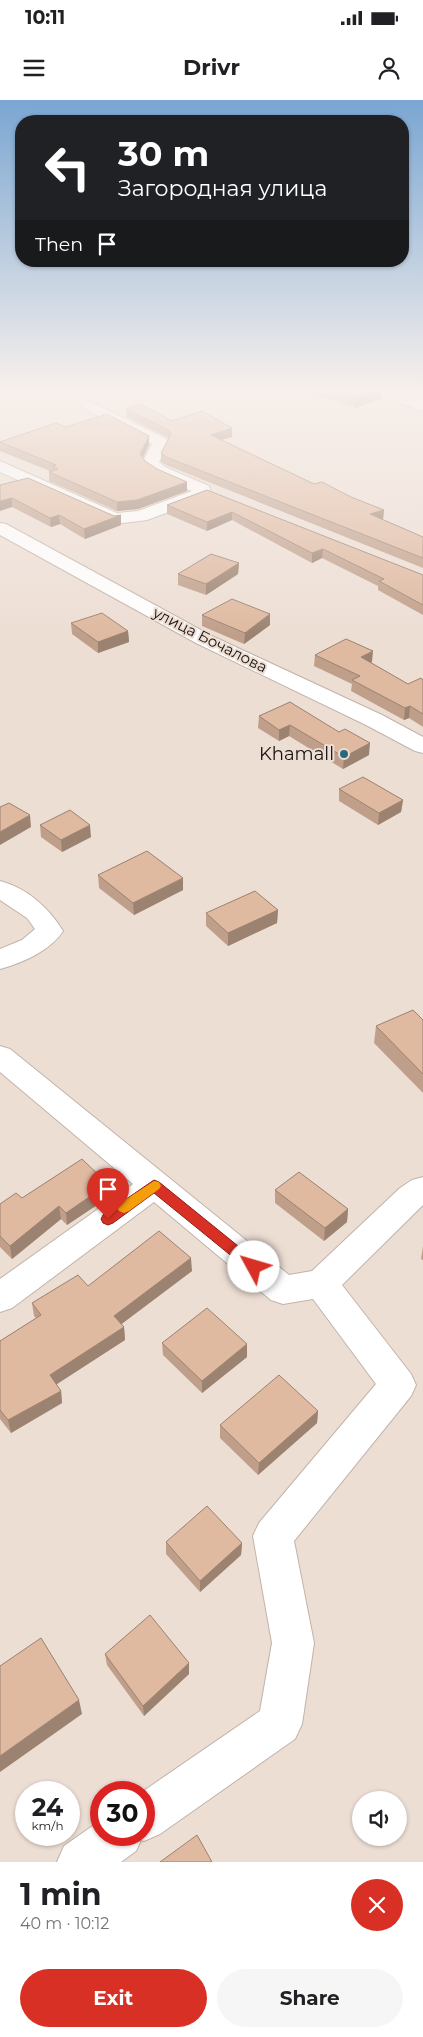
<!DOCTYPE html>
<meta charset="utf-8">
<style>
:root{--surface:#fff;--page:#f6f6f6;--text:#202124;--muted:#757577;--accent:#d93025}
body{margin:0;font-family:Montserrat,sans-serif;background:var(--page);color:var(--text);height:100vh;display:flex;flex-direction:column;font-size:19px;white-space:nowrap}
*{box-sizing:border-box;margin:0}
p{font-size:16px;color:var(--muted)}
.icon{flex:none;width:28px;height:28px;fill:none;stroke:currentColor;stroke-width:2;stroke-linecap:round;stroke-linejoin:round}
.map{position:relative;height:1762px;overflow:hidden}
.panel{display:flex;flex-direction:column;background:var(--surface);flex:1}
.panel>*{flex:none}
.guide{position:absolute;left:15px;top:15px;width:394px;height:152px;border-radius:20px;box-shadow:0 1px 4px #0004;background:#202124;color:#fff;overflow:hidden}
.controls{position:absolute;left:352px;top:1691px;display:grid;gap:10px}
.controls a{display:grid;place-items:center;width:55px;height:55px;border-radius:50%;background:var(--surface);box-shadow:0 1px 4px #0004;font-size:25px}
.speed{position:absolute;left:15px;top:1681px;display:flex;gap:10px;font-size:25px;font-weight:700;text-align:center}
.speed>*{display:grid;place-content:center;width:65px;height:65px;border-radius:50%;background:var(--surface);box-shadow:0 1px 4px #0004;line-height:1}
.speed small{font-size:12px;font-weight:400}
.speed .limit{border:8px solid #d22;background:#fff;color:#111}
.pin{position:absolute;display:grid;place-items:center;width:42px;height:42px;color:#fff;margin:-51px -21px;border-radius:50% 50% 50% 0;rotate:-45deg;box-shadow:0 0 5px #0007}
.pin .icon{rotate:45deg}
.me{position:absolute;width:55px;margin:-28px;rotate:309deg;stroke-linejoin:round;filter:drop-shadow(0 0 4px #0008)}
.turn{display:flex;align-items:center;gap:18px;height:105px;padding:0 20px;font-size:22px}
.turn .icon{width:65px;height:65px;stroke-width:2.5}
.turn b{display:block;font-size:35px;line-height:42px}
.then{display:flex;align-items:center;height:48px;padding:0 20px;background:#0003;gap:10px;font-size:19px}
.round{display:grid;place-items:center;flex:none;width:52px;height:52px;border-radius:26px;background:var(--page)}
.overview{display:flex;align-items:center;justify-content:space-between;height:85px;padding:0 20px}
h1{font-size:30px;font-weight:700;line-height:38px}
.cta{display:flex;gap:10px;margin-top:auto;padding:10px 20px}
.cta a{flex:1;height:58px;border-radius:30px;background:var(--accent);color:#fff;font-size:20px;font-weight:700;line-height:58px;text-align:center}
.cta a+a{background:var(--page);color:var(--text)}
.status{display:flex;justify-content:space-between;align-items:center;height:35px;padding:0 25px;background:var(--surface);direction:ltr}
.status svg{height:14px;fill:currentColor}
header{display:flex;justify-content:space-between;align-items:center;height:65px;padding:0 20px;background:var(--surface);font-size:22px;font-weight:700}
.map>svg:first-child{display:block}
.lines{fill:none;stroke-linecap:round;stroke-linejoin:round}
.minor-casing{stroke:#c2b3aa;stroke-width:2}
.minor{fill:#fff;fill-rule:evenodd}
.wall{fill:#c09f8a}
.shaded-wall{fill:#9c8270}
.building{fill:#dfb9a0;stroke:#9c8270}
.route{fill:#d93025;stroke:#8d1f18}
.slow{fill:#f59e0b}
.poi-dot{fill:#27687b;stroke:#edded4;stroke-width:2}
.labels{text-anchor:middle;stroke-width:4;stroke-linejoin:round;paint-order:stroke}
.far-street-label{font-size:15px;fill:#17120f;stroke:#edded4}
.poi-label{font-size:18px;fill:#17120f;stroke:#edded4;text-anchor:end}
</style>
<div class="status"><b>10:11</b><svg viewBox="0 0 49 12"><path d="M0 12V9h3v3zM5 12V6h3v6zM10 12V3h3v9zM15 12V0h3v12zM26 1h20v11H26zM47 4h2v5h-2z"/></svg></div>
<header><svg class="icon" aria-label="menu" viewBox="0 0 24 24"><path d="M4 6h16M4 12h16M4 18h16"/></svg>Drivr<svg class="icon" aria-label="person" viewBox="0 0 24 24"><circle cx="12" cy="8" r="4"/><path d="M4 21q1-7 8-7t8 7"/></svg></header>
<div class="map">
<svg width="423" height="1762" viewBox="0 0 423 1762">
<rect width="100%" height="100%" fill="#edded4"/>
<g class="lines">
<!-- minor casing -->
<g class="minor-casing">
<g id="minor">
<path d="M365 289H386L423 301V311L367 292Z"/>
<path d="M85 299 167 339 169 342 159 362 165 367 209 386 211 393 209 397 147 420 115 424 0 372V361L117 413 138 411 192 391C176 384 152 378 142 363L152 344 80 306 78 303 80 300Z"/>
<path d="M0 423 6 424 210 535 382 615 423 637V653L415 651 366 625 196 543 0 435Z"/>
<path d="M0 781C27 788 49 808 63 831 50 851 22 863 0 869V849L22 840 35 829 27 818 0 800Z"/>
<path d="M0 946 10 949 289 1175 312 1171 400 1088 412 1080 423 1077V1105L342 1185 411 1274 416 1285 411 1296 294 1441 314 1543 302 1624 295 1639 160 1734 144 1741 141 1740 136 1751 121 1762H57L64 1746 101 1720V1735H144V1692H142L260 1611 272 1543 253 1436 259 1423 376 1284 313 1199 283 1204 271 1200 154 1102 12 1208 0 1212V1179L133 1084 0 972Z"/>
</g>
</g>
<!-- minor -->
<use href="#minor" class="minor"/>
</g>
<!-- wall -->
<g class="wall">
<path d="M299 289H382L381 299 355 308Z"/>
<path d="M392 289H407L401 292Z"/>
<path d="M126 309 232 337 221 340 314 384 351 397 384 410 383 419H382L423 437V468L166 365 161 362V353L169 338 126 317Z"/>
<path d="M66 327 149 345 143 358 145 361 187 391 138 409 117 411 49 381V372L50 371 0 351V342Z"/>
<path d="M0 385 121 425 85 439 60 424 51 427 12 407Z"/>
<path d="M207 390 423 475V515L378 490V486L322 458 312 463 232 420 207 431 167 414V405Z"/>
<path d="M239 463 238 474 206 495 178 485V474Z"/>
<path d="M202 515 270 525 244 544 202 526Z"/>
<path d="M71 523 128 531 129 542 98 553 72 534Z"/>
<path d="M315 555 372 562 370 563 408 584 423 580V627L409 618 404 620 351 591 352 584 314 566Z"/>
<path d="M259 616 339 632 369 655 343 669 289 636 279 641 258 628Z"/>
<path d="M339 689 403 700 401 712 378 725 339 701Z"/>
<path d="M40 725 91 737 62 752 41 737Z"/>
<path d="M98 775 183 790 134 815 99 788Z"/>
<path d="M278 810 277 823 228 846 206 826V813Z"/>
<path d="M423 920V993L374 943 376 926Z"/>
<path d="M275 1090 348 1109 347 1122 324 1141 275 1103Z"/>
<path d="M109 1097 67 1125 61 1119 12 1159 0 1147V1104L22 1098Z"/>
<path d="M423 1146V1160L421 1159Z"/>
<path d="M192 1171 121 1224 124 1227 125 1240 56 1284 61 1291 62 1303 11 1333 0 1319V1241L36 1218 34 1216 32 1203 88 1186Z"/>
<path d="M162 1243 247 1244V1257L202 1293 163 1255Z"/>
<path d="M318 1311 317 1323 258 1375 220 1338V1325Z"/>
<path d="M166 1442 242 1443 241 1455 200 1492 166 1454Z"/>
<path d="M105 1554 189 1574 144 1616 107 1565Z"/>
</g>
<!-- shaded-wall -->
<g class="shaded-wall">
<path d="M382 289 381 299 355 308V299Z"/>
<path d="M232 328V337L211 343V335Z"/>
<path d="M149 336V345L140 363V354Z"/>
<path d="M187 382V391L138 409 117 411V402Z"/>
<path d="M12 398V407L0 411V401Z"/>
<path d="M384 410 383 419 369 423 370 414Z"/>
<path d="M232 412V420L207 431V422Z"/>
<path d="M59 415 60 424 51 427 50 418Z"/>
<path d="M121 415V425L85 439 84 429Z"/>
<path d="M323 449 322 458 312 463V453Z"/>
<path d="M239 463 238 474 206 495V484Z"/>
<path d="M270 514V525L244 544 245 533Z"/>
<path d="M128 531 129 542 98 553V542Z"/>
<path d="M373 551 372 562 360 569 361 557Z"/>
<path d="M410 606 409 618 404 620 405 608Z"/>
<path d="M290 625 289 636 279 641V630Z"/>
<path d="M370 643 369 655 343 669 344 657Z"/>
<path d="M403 700 401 712 378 725 379 713Z"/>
<path d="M30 715 31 727 0 745V732Z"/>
<path d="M90 725 91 737 62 752 61 740Z"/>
<path d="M183 778V790L134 815 133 803Z"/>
<path d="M278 810 277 823 228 846V833Z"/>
<path d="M108 1084 109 1097 67 1125 66 1113Z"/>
<path d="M59 1106 61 1119 12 1159 10 1146Z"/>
<path d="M348 1109 347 1122 324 1141 325 1128Z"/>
<path d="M191 1158 192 1171 115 1229 114 1216Z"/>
<path d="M124 1227 125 1240 51 1288 50 1275Z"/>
<path d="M247 1244V1257L202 1293V1281Z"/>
<path d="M61 1291 62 1303 11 1333 8 1320Z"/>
<path d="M318 1311 317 1323 258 1375 259 1363Z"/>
<path d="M242 1443 241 1455 200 1492V1481Z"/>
<path d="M189 1563V1574L144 1616 143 1606Z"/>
<path d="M79 1600 82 1614 0 1672V1656Z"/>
</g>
<!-- building -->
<g class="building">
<path d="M327 289H382L355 299Z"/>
<path d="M140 304 172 321 202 311 232 328 211 335 314 384 322 382 351 397 384 410 370 414 423 437V458L166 357 161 353 171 334 168 330 126 309Z"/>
<path d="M107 314 149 336 140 354 145 361 157 369 187 382 137 400 117 402 49 372 58 369 52 366 56 365 0 342 56 323 66 327Z"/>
<path d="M28 378 114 416 121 415 84 429 59 415 50 418 12 398 0 401V385Z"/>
<path d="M207 390 423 475V505L379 481 384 479 323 449 312 453 232 412 207 422 167 405Z"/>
<path d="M211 454 239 463 206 484 178 474Z"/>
<path d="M232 499 270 514 245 533 202 515Z"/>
<path d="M102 513 128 531 98 542 71 523Z"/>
<path d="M346 539 373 551 361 557 408 584 421 578 423 580V614L410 606 405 608 352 580 360 576 315 555Z"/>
<path d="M290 602 339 632 345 629 370 643 344 657 290 625 279 630 259 616Z"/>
<path d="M363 677 403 700 379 713 339 689Z"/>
<path d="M9 703 30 715 0 732V707Z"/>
<path d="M70 710 90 725 61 740 40 725Z"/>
<path d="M147 751 183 778 133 803 98 775Z"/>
<path d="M255 791 278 810 228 833 206 813Z"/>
<path d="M413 910 423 920V974L376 926Z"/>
<path d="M82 1059 108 1084 66 1113 59 1106 10 1146 0 1136V1104L16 1093 22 1098Z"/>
<path d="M299 1072 348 1109 325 1128 275 1090Z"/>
<path d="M159 1131 191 1158 114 1216 124 1227 50 1275 61 1291 8 1320 0 1310V1241L41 1215 32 1203 78 1175 88 1186Z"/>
<path d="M207 1208 247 1244 202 1281 162 1243Z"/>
<path d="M279 1275 318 1311 259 1363 220 1325Z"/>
<path d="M207 1406 242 1443 200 1481 166 1442Z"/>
<path d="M150 1515 189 1563 143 1606 105 1554Z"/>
<path d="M41 1538 79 1600 0 1656V1566Z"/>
<path d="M197 1735 212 1762H160Z"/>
</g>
<!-- sky -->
<linearGradient id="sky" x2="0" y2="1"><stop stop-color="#7aa6d2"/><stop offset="0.54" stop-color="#f7f0ec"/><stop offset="1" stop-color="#f7f0ec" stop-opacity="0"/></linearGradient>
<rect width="423" height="536" fill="url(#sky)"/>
<!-- route -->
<path class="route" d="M154 1080 159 1082 259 1163 261 1167 259 1171 254 1173 250 1171 154 1093 113 1123 108 1125 103 1123 101 1119 103 1115Z"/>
<!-- slow -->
<path class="slow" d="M154 1081 159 1082 161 1086 159 1089 129 1111 124 1113 119 1111 117 1108 119 1104Z"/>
<!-- markers -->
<circle class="poi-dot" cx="344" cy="654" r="5"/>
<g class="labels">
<!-- far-street labels -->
<g class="far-street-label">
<text transform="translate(210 540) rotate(27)" y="5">улица Бочалова</text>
</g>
<!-- poi labels -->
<g class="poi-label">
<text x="334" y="660">Khamall</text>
</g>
</g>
</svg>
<div class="controls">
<a><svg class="icon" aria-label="sound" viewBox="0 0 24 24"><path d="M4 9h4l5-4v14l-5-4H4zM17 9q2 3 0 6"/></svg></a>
</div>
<div class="speed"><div>24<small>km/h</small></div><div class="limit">30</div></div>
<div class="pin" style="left:108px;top:1119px;background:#d93025"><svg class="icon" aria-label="arrive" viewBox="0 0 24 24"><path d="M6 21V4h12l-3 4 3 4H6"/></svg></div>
<svg class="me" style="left:254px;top:1167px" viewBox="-20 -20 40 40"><circle r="19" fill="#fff"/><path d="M0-13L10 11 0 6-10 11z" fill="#d93025"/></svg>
<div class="guide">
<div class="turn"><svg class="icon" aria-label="left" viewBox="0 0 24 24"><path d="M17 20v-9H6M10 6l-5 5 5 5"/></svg><div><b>30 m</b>Загородная улица</div></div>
<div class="then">Then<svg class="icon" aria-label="arrive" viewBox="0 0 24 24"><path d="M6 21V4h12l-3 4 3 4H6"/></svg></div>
</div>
</div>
<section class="panel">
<div class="overview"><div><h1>1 min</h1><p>40 m · 10:12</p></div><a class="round" style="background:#d93025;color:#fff"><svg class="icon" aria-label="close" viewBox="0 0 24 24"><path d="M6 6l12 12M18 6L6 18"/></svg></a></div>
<div class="cta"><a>Exit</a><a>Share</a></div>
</section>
